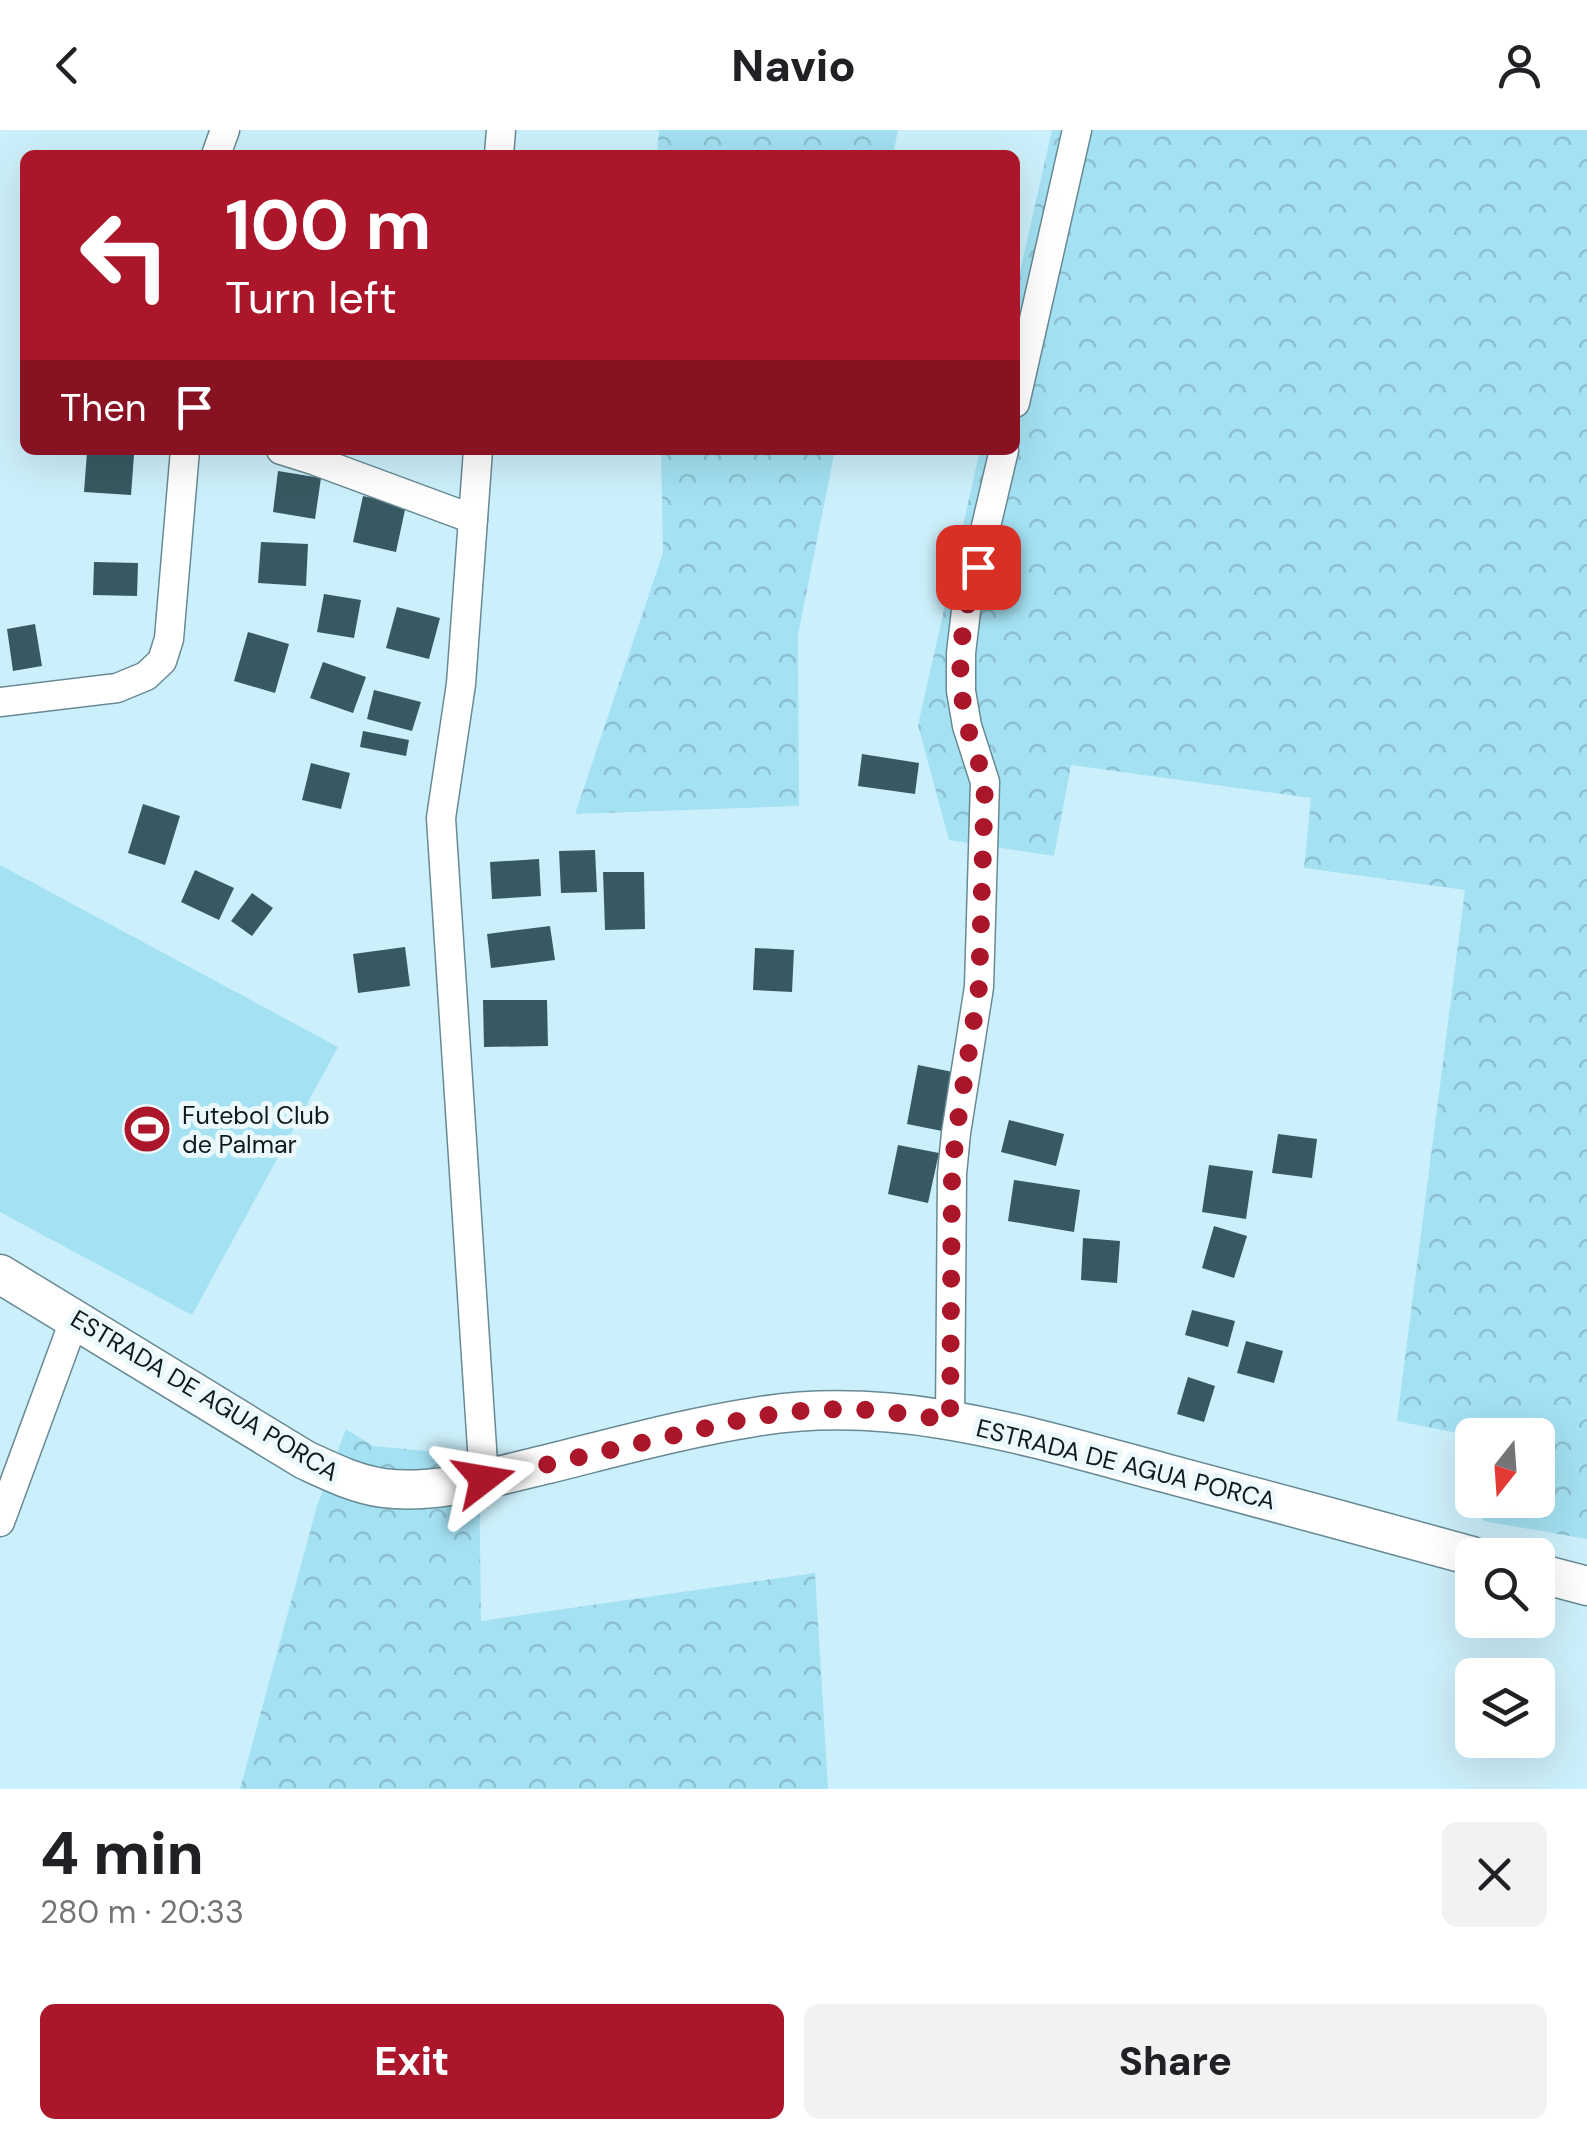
<!DOCTYPE html>
<meta charset="utf-8">
<style>
:root{--surface:#fff;--page:#f2f2f2;--text:#202124;--muted:#757577;--accent:#ab162b}
body{margin:0;font-family:"DM Sans",sans-serif;background:var(--page);color:var(--text);height:100vh;display:flex;flex-direction:column;font-size:38px;white-space:nowrap}
*{box-sizing:border-box;margin:0}
p{font-size:32px;color:var(--muted)}
.icon{flex:none;width:55px;height:55px;fill:none;stroke:currentColor;stroke-width:2;stroke-linecap:round;stroke-linejoin:round}
.map{position:relative;height:1659px;overflow:hidden}
.details{display:flex;flex-direction:column;background:var(--surface);flex:1}
.details>*{flex:none}
.top-card{position:absolute;left:20px;top:20px;width:1000px;height:305px;border-radius:15px;box-shadow:0 10px 40px #0002;background:#ab162b;color:#fff;overflow:hidden}
.needle{width:65px;rotate:197deg}
.buttons{position:absolute;left:1455px;top:1288px;display:grid;gap:20px}
.buttons a{display:grid;place-items:center;width:100px;height:100px;border-radius:15px;background:var(--surface);box-shadow:0 10px 40px #0002;font-size:50px}
.pin{position:absolute;display:grid;place-items:center;width:85px;height:85px;color:#fff;margin:-42px;border-radius:20px;box-shadow:0 5px 15px #0006}
.me{position:absolute;width:110px;margin:-55px;rotate:76deg;stroke-linejoin:round;filter:drop-shadow(0 0 8px #0008)}
.turn{display:flex;align-items:center;gap:35px;height:210px;padding:0 40px;font-size:45px}
.turn .icon{width:130px;height:130px;stroke-width:2.5}
.turn b{display:block;font-size:70px;line-height:85px}
.then{display:flex;align-items:center;height:95px;padding:0 40px;background:#0003;gap:20px;font-size:38px}
.round{display:grid;place-items:center;flex:none;width:105px;height:105px;border-radius:15px;background:var(--page)}
.summary{display:flex;align-items:center;justify-content:space-between;height:170px;padding:0 40px}
h1{font-size:60px;font-weight:800;line-height:75px}
.primary-button{display:flex;gap:20px;margin-top:auto;padding:20px 40px}
.primary-button a{flex:1;height:115px;border-radius:15px;background:var(--accent);color:#fff;font-size:40px;font-weight:800;line-height:115px;text-align:center}
.primary-button a+a{background:var(--page);color:var(--text)}
header{display:flex;justify-content:space-between;align-items:center;height:130px;padding:0 40px;background:var(--surface);font-size:45px;font-weight:800}
.map>svg:first-child{display:block}
.green{fill:#a4e1f3}
.forest{fill:url(#forest-crowns)}
.building{fill:#385961}
.lines{fill:none;stroke-linecap:round;stroke-linejoin:round}
.minor-casing{stroke:#688a94;stroke-width:31}
.secondary-casing{stroke:#688a94;stroke-width:41}
.minor{stroke:#fff;stroke-width:28}
.secondary{stroke:#fff;stroke-width:38}
.route{stroke:#ab162b;stroke-width:18;stroke-dasharray:0 32.4}
.labels{text-anchor:middle;stroke-width:10;stroke-linejoin:round;paint-order:stroke}
.poi-label{font-size:25px;fill:#0d1b1f;stroke:#ebf9fd;text-anchor:start}
.street-label{font-size:25px;fill:#0d1b1f;stroke:#ebf9fd}
</style>
<header><svg class="icon" aria-label="back" viewBox="0 0 24 24"><path d="M15 5l-7 7 7 7"/></svg>Navio<svg class="icon" aria-label="person" viewBox="0 0 24 24"><circle cx="12" cy="8" r="4"/><path d="M4 21q1-7 8-7t8 7"/></svg></header>
<div class="map">
<svg width="1587" height="1659" viewBox="0 0 1587 1659">
<defs>
<pattern id="forest-crowns" width="20" height="18" patternUnits="userSpaceOnUse" patternTransform="scale(2.5)"><rect width="20" height="18" fill="#a4e1f3"/><path d="M2 6a3 3 0 1 1 6 0M12 15a3 3 0 1 1 6 0" fill="none" stroke="#8cc0d0"/></pattern>
</defs>
<rect width="100%" height="100%" fill="#ccf0fb"/>
<!-- green -->
<path class="green" d="M0 735 338 917 192 1185 0 1082Z"/>
<!-- forest -->
<g class="forest">
<path d="M659 0H898L893 25H657Z"/>
<path d="M1052 0H1587V1409L1483 1391 1482 1370H1538V1305L1472 1306 1397 1291 1465 760 1304 738 1311 668 1071 635 1054 726 949 710 918 595 980 320H1015V164Z"/>
<path d="M661 320H835L798 505 799 676 575 684 663 423Z"/>
<path d="M346 1299 373 1316 479 1326 481 1491 815 1443 828 1659H240L317 1376Z"/>
</g>
<!-- building -->
<g class="building">
<path d="M87 322 134 325 131 365 84 362Z"/>
<path d="M278 341 321 348 315 389 273 382Z"/>
<path d="M363 366 406 375 396 422 353 412Z"/>
<path d="M261 412 308 414 306 456 258 453Z"/>
<path d="M94 432 138 433 137 466 93 465Z"/>
<path d="M324 464 361 470 354 508 317 502Z"/>
<path d="M397 477 440 488 429 529 386 518Z"/>
<path d="M35 494 42 536 13 541 7 499Z"/>
<path d="M248 502 289 514 275 563 234 551Z"/>
<path d="M323 532 366 547 353 583 310 568Z"/>
<path d="M374 560 421 572 412 601 367 589Z"/>
<path d="M363 601 409 610 406 626 360 617Z"/>
<path d="M862 624 919 633 915 664 858 656Z"/>
<path d="M311 633 350 643 341 679 302 670Z"/>
<path d="M143 674 180 686 165 735 128 723Z"/>
<path d="M595 720 597 762 561 763 559 721Z"/>
<path d="M539 729 541 766 492 769 490 732Z"/>
<path d="M195 740 234 758 219 790 181 772Z"/>
<path d="M603 742H644L645 799 605 800Z"/>
<path d="M252 763 273 778 252 806 231 791Z"/>
<path d="M550 796 555 830 491 838 487 804Z"/>
<path d="M405 817 410 856 358 863 353 824Z"/>
<path d="M755 818 794 820 792 862 753 860Z"/>
<path d="M483 870H547L548 916 484 917Z"/>
<path d="M918 935 953 942 942 1001 907 994Z"/>
<path d="M1009 990 1064 1004 1056 1036 1001 1022Z"/>
<path d="M1278 1004 1317 1009 1312 1048 1272 1043Z"/>
<path d="M898 1015 939 1023 928 1073 888 1064Z"/>
<path d="M1209 1035 1253 1041 1246 1089 1202 1082Z"/>
<path d="M1014 1050 1080 1060 1074 1102 1008 1091Z"/>
<path d="M1214 1096 1247 1106 1234 1148 1202 1138Z"/>
<path d="M1083 1108 1120 1111 1117 1153 1081 1150Z"/>
<path d="M1192 1180 1235 1191 1228 1217 1185 1205Z"/>
<path d="M1246 1211 1283 1221 1274 1253 1237 1243Z"/>
<path d="M1188 1247 1215 1256 1204 1292 1177 1284Z"/>
</g>
<g class="lines">
<!-- minor casing -->
<g class="minor-casing">
<g id="minor">
<path d="M216 25 225 0"/>
<path d="M499 25 501 0"/>
<path d="M1015 273 1077 0"/>
<path d="M281 320 316 331 473 389"/>
<path d="M478 320 461 554 441 688 484 1349"/>
<path d="M0 572 117 558 146 546 162 531 169 509 185 320"/>
<path d="M950 1290 952 1044 956 1003 979 857 985 652 967 596 961 561V523L966 481 1004 320"/>
<path d="M0 1392 75 1188"/>
</g>
</g>
<!-- secondary casing -->
<g class="secondary-casing">
<g id="secondary">
<path d="M0 1144 305 1330C331 1342 355 1354 383 1358 438 1365 495 1346 548 1334 616 1317 685 1298 755 1287 894 1263 1031 1307 1165 1343 1267 1370 1370 1398 1472 1426"/>
<path d="M1538 1443 1587 1456"/>
</g>
</g>
<!-- minor -->
<use href="#minor" class="minor"/>
<!-- secondary -->
<use href="#secondary" class="secondary"/>
</g>
<g class="lines">
<!-- route -->
<path class="route" d="M484 1349 754 1287 815 1279 875 1280 950 1290 952 1044 956 1003 979 857 985 652 967 596 961 561 960 523 966 481 978 437"/>
</g>
<!-- icons -->
<defs>
<g id="stadium-disc" transform="scale(2.5)"><circle r="9.5" fill="#ab162b" stroke="#ebf9fd"/><path d="M0-5a6.5 5 0 1 0 0 10a6.5 5 0 1 0 0-10ZM-3.5-1.8h7v3.6h-7Z" fill="#fff"/></g>
</defs>
<g fill-rule="evenodd">
<use href="#stadium-disc" x="147" y="999"/>
</g>
<g class="labels">
<!-- poi labels -->
<g class="poi-label">
<text x="182" y="994">Futebol Club<tspan x="182" dy="29">de Palmar</tspan></text>
</g>
<!-- street labels -->
<g class="street-label">
<text transform="translate(205 1265) rotate(31)" y="9">ESTRADA DE AGUA PORCA</text>
<text transform="translate(1126 1334) rotate(14)" y="9">ESTRADA DE AGUA PORCA</text>
</g>
</g>
</svg>
<div class="buttons">
<a><svg class="needle" viewBox="-14 -14 28 28"><path d="M0-13l5 13h-10z" fill="#e53935"/><path d="M0 13l5-13h-10z" fill="#757577"/></svg></a>
<a><svg class="icon" aria-label="search" viewBox="0 0 24 24"><circle cx="10" cy="10" r="6"/><path d="M15 15l6 6"/></svg></a>
<a><svg class="icon" aria-label="layers" viewBox="0 0 24 24"><path d="M12 4l9 5-9 5-9-5zM3 14l9 5 9-5"/></svg></a>
</div>
<div class="pin" style="left:978px;top:437px;background:#d93025"><svg class="icon" aria-label="arrive" viewBox="0 0 24 24"><path d="M6 21V4h12l-3 4 3 4H6"/></svg></div>
<svg class="me" style="left:484px;top:1349px" viewBox="-20 -20 40 40"><path d="M0-17L14 15 0 8-14 15z" fill="#ab162b" stroke="#fff" stroke-width="4"/></svg>
<div class="top-card">
<div class="turn"><svg class="icon" aria-label="left" viewBox="0 0 24 24"><path d="M17 20v-9H6M10 6l-5 5 5 5"/></svg><div><b>100 m</b>Turn left</div></div>
<div class="then">Then<svg class="icon" aria-label="arrive" viewBox="0 0 24 24"><path d="M6 21V4h12l-3 4 3 4H6"/></svg></div>
</div>
</div>
<section class="details">
<div class="summary"><div><h1>4 min</h1><p>280 m · 20:33</p></div><a class="round"><svg class="icon" aria-label="close" viewBox="0 0 24 24"><path d="M6 6l12 12M18 6L6 18"/></svg></a></div>
<div class="primary-button"><a>Exit</a><a>Share</a></div>
</section>
